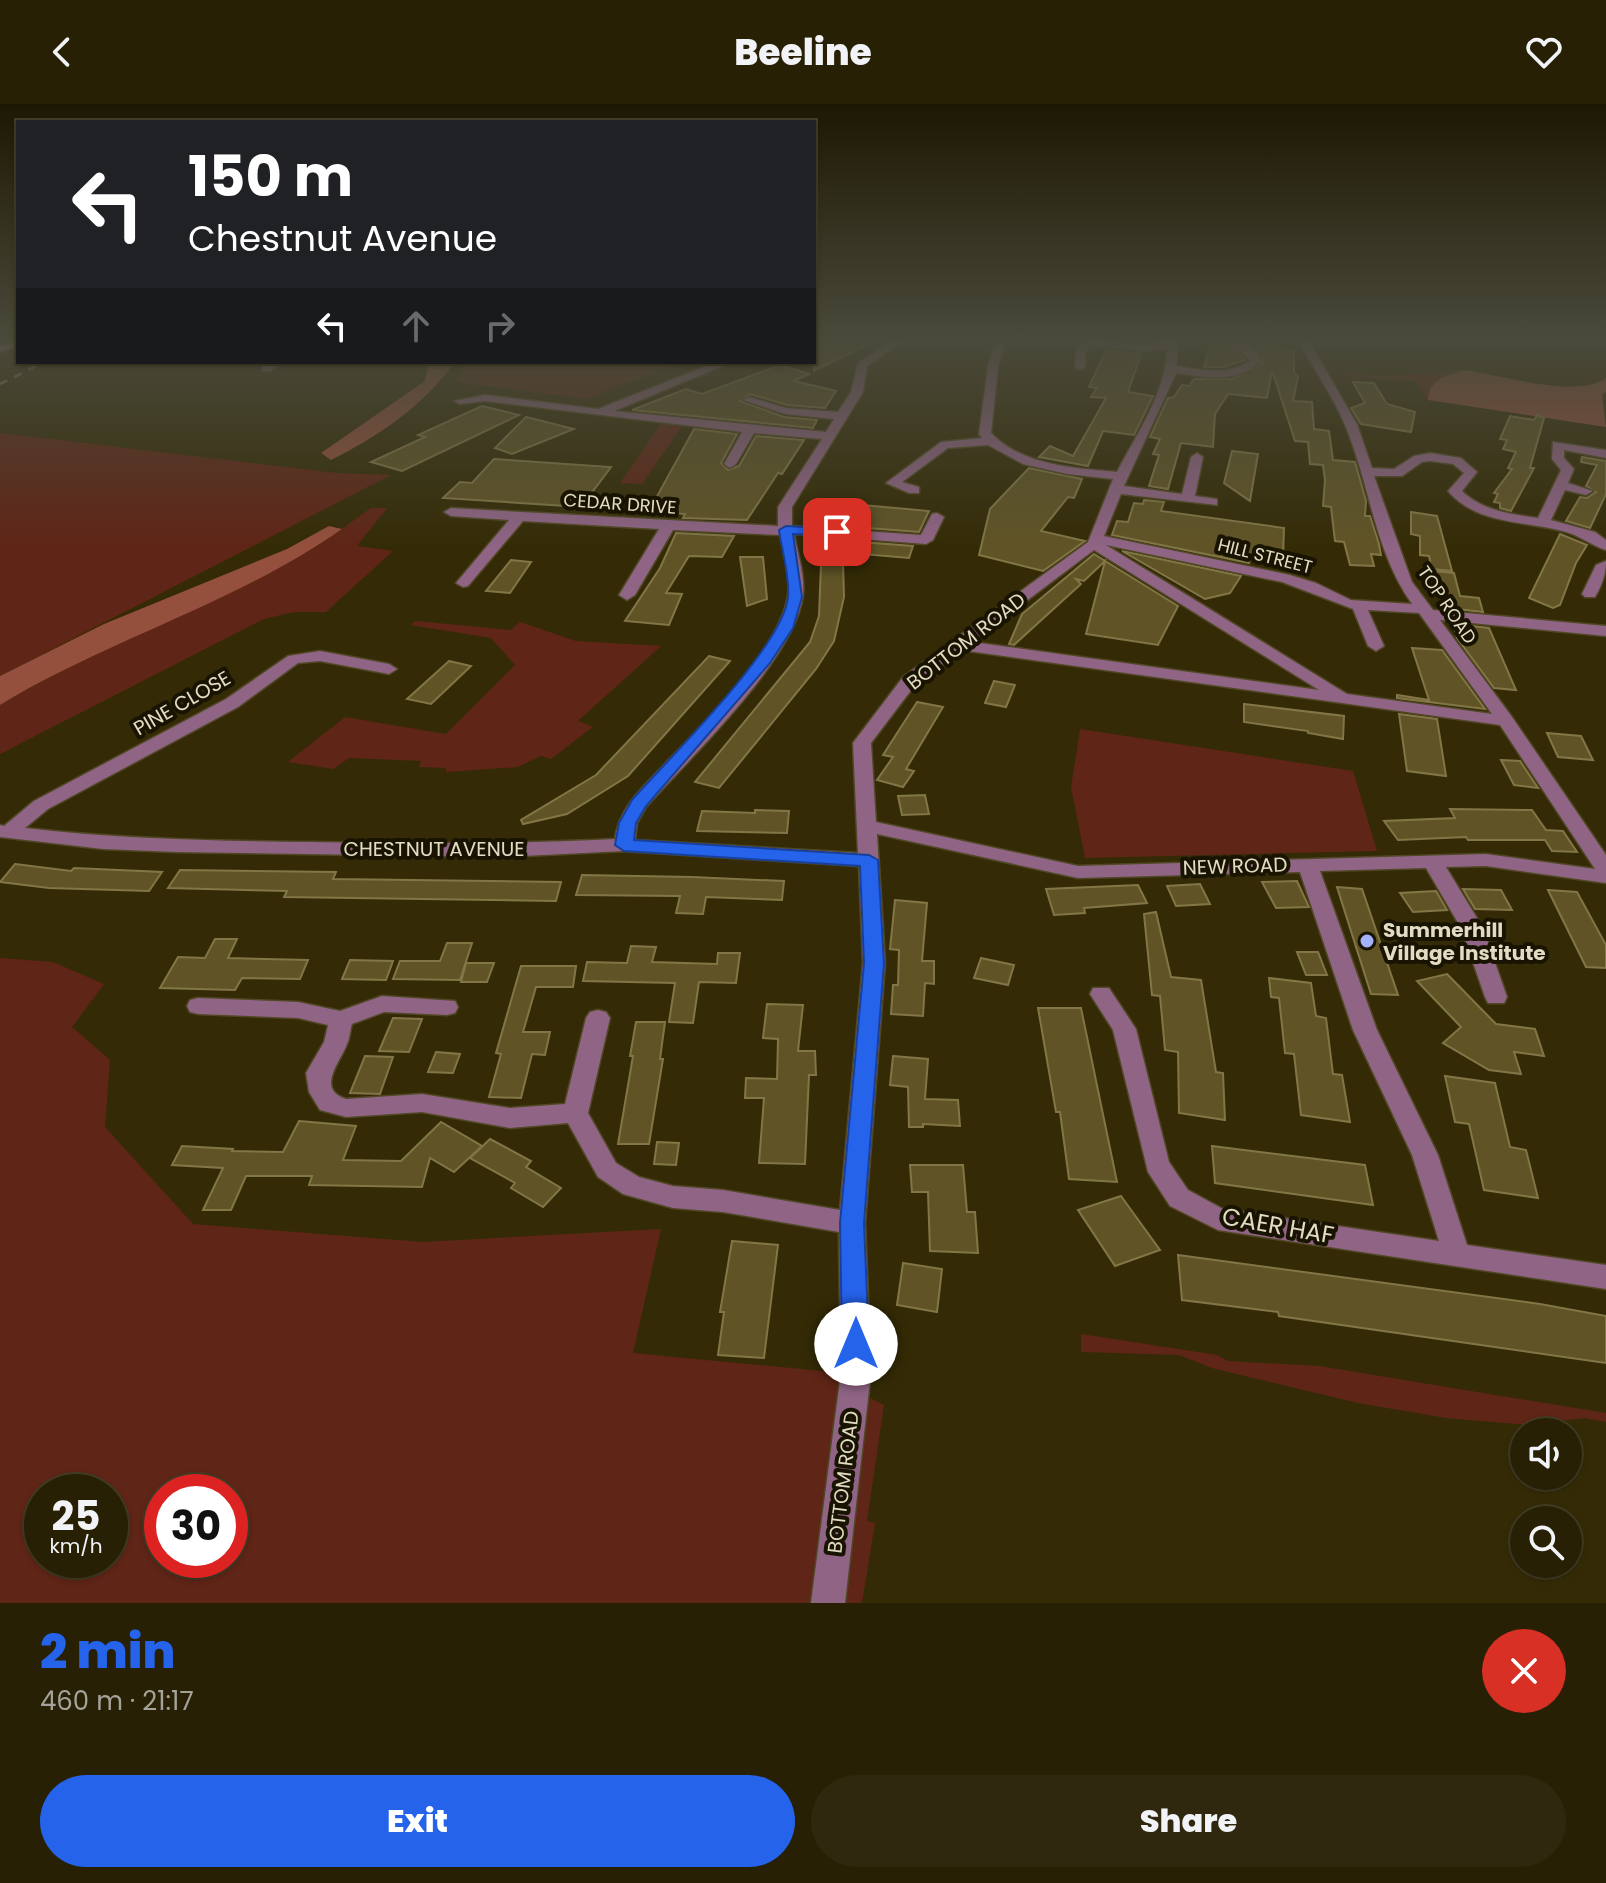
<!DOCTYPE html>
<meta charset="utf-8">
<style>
:root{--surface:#272004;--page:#2f280e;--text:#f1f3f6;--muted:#a4a39a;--line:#433e26;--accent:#2563eb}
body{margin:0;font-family:Poppins,sans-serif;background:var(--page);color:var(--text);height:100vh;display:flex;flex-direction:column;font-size:30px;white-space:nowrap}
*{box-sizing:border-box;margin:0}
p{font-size:26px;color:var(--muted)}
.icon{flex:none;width:44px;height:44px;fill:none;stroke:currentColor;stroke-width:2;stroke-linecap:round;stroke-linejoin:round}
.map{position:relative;height:1499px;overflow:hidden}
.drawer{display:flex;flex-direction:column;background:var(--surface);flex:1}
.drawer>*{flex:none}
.hud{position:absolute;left:16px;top:16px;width:800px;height:244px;border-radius:0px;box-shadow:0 2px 6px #0004,0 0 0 2px var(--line);background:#202124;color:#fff;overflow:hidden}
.controls{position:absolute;left:1510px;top:1314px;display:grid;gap:16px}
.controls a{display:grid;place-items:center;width:72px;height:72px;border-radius:50%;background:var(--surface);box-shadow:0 2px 6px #0004,0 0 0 2px var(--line);font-size:40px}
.speed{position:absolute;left:24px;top:1370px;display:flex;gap:16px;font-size:40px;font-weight:700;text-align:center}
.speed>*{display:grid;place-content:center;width:104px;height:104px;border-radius:50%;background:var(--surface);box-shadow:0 2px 6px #0004,0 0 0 2px var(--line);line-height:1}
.speed small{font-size:20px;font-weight:400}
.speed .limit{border:12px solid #d22;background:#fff;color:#111}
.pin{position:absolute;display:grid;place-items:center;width:68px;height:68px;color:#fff;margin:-34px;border-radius:16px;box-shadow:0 4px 12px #0006}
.me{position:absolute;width:88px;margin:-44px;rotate:0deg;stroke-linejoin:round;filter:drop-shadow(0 0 6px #0008)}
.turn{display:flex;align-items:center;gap:28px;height:168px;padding:0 40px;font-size:36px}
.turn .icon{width:104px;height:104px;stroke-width:2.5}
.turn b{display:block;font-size:56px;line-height:68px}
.lanes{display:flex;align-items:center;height:76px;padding:0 40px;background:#0003;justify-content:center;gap:40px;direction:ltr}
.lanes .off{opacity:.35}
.round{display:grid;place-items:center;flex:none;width:84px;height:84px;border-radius:42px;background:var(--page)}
.head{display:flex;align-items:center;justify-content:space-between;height:136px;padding:0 40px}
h1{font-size:48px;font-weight:800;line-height:60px;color:var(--accent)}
.cta{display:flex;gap:16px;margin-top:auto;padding:16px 40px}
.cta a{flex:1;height:92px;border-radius:48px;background:var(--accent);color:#fff;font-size:32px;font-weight:800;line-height:92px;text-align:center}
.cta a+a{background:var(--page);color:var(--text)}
header{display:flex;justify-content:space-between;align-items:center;height:104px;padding:0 40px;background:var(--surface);font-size:36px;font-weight:800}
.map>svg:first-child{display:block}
.green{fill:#5f2516;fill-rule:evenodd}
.forest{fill:#954f3d}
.building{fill:#605426;stroke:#827647;stroke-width:2}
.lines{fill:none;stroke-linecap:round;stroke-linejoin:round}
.minor-casing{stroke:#504724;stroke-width:3}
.major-casing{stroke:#504724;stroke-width:3}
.minor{fill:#8f6485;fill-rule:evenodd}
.major{fill:#f29bdf;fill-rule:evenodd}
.rail{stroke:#8b8365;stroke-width:3;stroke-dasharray:8 8;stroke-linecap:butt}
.route{fill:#2563eb;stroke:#184099;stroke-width:2}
.poi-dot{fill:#a3b2fd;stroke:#191402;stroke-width:3}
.labels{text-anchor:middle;stroke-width:8;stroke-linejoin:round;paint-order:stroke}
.far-street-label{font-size:18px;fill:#e3dcc4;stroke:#191402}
.street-label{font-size:20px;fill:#e3dcc4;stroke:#191402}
.poi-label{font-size:20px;font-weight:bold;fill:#e3dcc4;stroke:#191402;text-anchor:start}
.near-street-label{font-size:24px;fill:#e3dcc4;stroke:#191402}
</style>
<header><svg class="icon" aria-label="back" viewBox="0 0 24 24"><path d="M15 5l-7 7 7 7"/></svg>Beeline<svg class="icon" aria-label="heart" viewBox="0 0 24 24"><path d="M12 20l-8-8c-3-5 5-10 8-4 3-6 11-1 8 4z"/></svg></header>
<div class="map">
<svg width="1606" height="1499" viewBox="0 0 1606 1499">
<rect width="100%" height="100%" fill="#342b06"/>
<!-- green -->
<g class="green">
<path d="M468 258H667L676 260 587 295 456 278Z"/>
<path d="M1465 266C1447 272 1429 274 1428 296L1416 277 1350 273 1337 268 1386 272Z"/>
<path d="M661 320 682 322 642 380 620 379Z"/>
<path d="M0 329 337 369 391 371 0 572Z"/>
<path d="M371 404H387L357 442 393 447 326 508H294L264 515 0 650V601C101 540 215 503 316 442 335 431 353 416 371 404Z"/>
<path d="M416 517 511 526 520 518 576 537 661 542 578 617 593 623 551 655 541 652 518 663 446 668V664L419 663 421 657 349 654 333 665 288 658 345 613 446 630 515 561 491 534 410 521Z"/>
<path d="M1080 625 1353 667 1377 747 1085 754 1071 683Z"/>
<path d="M0 854 53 858 104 880 72 923 110 956 105 1023 193 1120 423 1138 661 1125 633 1249 833 1268 838 1280 839 1301 811 1499H0ZM42 1388H110V1456H42ZM162 1388H230V1456H162Z"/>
<path d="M1081 1230 1217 1251 1228 1257 1319 1262 1606 1309V1318L1584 1314 1530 1321 1446 1314 1358 1299 1212 1264 1179 1251 1081 1248Z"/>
<path d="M870 1294 884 1301 867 1417 875 1419 862 1499H839L865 1298Z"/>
</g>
<!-- forest -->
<g class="forest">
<path d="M429 258H455C423 302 379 332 331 356L321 349 425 277Z"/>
<path d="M1465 266C1502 271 1576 295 1606 274V288L1602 290 1606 323 1428 296C1429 274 1447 272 1465 266Z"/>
<path d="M329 422 342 425C237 499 109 535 0 601V572L104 520 287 445Z"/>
</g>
<!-- building -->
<g class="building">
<path d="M814 234H881L814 267Z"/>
<path d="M1212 234 1276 237 1275 245 1294 247V268L1298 273 1293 297 1312 298 1314 325 1329 327 1333 356 1355 358 1366 397 1365 412H1370L1379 440 1381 451 1371 450 1374 462 1350 461 1344 438 1335 437 1331 403 1323 402 1325 376 1323 361 1310 360 1308 338 1295 337 1272 266 1267 294 1228 290 1215 310 1213 343 1181 339 1168 385 1149 382 1159 351 1153 350 1160 335 1150 333 1168 294 1174 293 1182 281 1189 282 1194 275H1232L1262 260V251L1252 243V238L1238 236 1230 242 1245 256 1224 263H1204Z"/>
<path d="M1106 246 1141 250 1128 288 1153 292 1134 331 1103 327 1088 362 1039 353 1050 342 1073 352 1106 294 1091 293 1097 284 1089 283Z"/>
<path d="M780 261 809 270 794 277 836 287 825 304 787 301 750 290 740 297 784 313 817 316 813 324 632 306 686 285 702 290Z"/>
<path d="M1353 278 1374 279 1387 300 1415 308 1411 328 1361 320 1351 304 1365 299Z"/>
<path d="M482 302 519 311 402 367 371 358 425 333 418 331Z"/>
<path d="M1537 311 1544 314 1530 364H1534L1511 407 1500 404V399L1494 398 1498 390 1494 389 1512 365 1508 364 1516 348 1503 345 1507 336 1500 335 1510 312 1534 316Z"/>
<path d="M526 313 574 325 512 350 495 344Z"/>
<path d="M694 325 737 330 721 359 728 366 739 362 756 332 804 336 782 370 778 369 747 416 683 414 685 410 649 407Z"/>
<path d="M1232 347 1258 350 1250 397 1224 379Z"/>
<path d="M1582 353 1606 357V390L1590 424 1566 417 1580 393 1587 394 1596 388 1586 382 1597 361 1581 358Z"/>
<path d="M494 355 611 363 581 403 443 394 460 378 472 379Z"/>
<path d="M1029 364 1082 375 1074 394 1068 393 1041 427 1085 437 1043 467 979 451 990 405Z"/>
<path d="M1144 396 1164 398 1161 407 1284 424 1283 454 1250 453 1249 459 1112 431 1117 417 1128 418 1134 399 1143 400Z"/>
<path d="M851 400 929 407 919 428 842 422Z"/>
<path d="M1411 408 1437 412 1452 467 1432 465 1429 452 1420 451V432L1411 430Z"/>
<path d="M676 429 734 432 722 453 689 452 666 489 682 490 669 521 625 517 660 464Z"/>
<path d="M1560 430 1587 441 1576 459 1560 501 1553 504 1529 494Z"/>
<path d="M822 435 913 442 909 454 863 450 859 458 843 457 844 493 834 537 816 565 719 684 695 678 810 538 819 512Z"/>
<path d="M1122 447 1241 472 1230 489 1205 495Z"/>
<path d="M1094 450 1178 502 1158 541 1086 530 1105 457 1084 477 1076 475 1081 480 1014 541 1009 540 1022 510Z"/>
<path d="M740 453H763L767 495 747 502Z"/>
<path d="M511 456 531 458 510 489 486 487Z"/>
<path d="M1434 467 1454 469 1460 492 1479 494 1483 508 1449 504 1446 490H1440Z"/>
<path d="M1454 520 1489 524 1516 586 1494 584 1457 534Z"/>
<path d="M1412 544 1442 546 1485 605 1397 594V591L1429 596Z"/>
<path d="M709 552 730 557 628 672 567 710 523 720 521 716 596 671Z"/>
<path d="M449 557 471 562 431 600 407 595Z"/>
<path d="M994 577 1015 581 1006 603 985 599Z"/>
<path d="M917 598 943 603 906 665 914 667 903 683 877 676 893 653 883 651Z"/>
<path d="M1244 600 1344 612 1343 635 1308 629V627L1244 618Z"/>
<path d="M1399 610 1437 615 1446 672 1407 667Z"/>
<path d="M1547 629 1581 632 1593 656 1558 653Z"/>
<path d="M1501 656 1520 657 1538 684 1514 681Z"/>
<path d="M925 691 929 710 902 711 898 692Z"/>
<path d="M1450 705 1532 706 1546 726 1563 727 1577 748 1552 747 1545 736H1468L1466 733 1398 736 1384 717 1455 714Z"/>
<path d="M755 706 789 707 787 729 697 727 702 707 755 709Z"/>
<path d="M15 760 71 767 74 764 162 768 149 787 49 784 0 778Z"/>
<path d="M180 766 336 768 333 775 561 778 556 797 284 793 287 787 168 784Z"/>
<path d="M582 771 692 773 784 777 782 796 706 793 703 810 676 809 680 792 576 791Z"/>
<path d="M1297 777 1309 803 1276 804 1262 778Z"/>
<path d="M1200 780 1210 800 1176 802 1167 782Z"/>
<path d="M1138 781 1147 799 1084 804 1085 809 1054 811 1046 785Z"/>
<path d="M1337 783 1362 785 1398 891 1371 890Z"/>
<path d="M1463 785 1501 786 1512 806 1475 805Z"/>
<path d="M1548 786 1577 788 1606 841V864L1586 863Z"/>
<path d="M1436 787 1447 806 1413 808 1400 789Z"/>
<path d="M895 796 927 799 922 857H934V880L925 879 923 912 891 910 893 881H898L899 846 890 845Z"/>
<path d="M1156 808 1171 873 1201 876 1216 968 1223 969 1225 1016 1179 1009 1178 948 1165 946 1160 892 1152 891 1144 810Z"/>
<path d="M215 835H237L228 854 308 856 300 875 242 874 235 886 160 884 178 853 205 854Z"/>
<path d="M447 839H472L460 876 393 875 400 857H440Z"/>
<path d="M631 842 656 843 652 858 717 860 718 849H740L736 879 699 878 693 919 669 918 675 879 583 877 587 858 627 859Z"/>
<path d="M1297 848H1318L1327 871H1306Z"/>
<path d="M981 854 1014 861 1008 881 974 874Z"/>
<path d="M350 856 393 857 386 876 342 875Z"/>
<path d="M466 859H494L487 878H461Z"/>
<path d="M521 862H576L573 883H536L523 928H550L545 951 532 950 521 994 489 993 501 950 496 949Z"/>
<path d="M1447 870 1496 920 1535 925 1544 952 1514 948 1521 970 1489 966 1443 939 1461 923 1417 877Z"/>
<path d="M1269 874 1311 879 1316 912 1326 914 1333 970 1342 971 1350 1018 1301 1011 1294 950 1285 949 1279 894 1271 893Z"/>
<path d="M767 900 803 901 798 947H815L816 971H809L805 1060 759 1059 764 994H745L746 974 777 975 778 935 763 934Z"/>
<path d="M1038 904H1081L1117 1078 1069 1075 1060 1008H1056Z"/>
<path d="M393 914 422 915 409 948 379 947Z"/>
<path d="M636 918H665L660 955H663L649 1040H618L633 952H630Z"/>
<path d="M436 948 460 950 453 969 428 968Z"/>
<path d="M365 952 393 953 380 990 350 989Z"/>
<path d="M893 952 928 955 925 995 958 996 960 1022 923 1020V1023H909L908 983 890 981Z"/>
<path d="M1445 972 1495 979 1510 1043 1526 1046 1538 1094 1484 1086 1469 1020 1455 1018Z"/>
<path d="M299 1017 356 1022 343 1056 401 1057 441 1018 482 1042 454 1068 430 1054 422 1083 309 1081 312 1072H246L231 1106H203L223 1064 172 1061 182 1042 233 1045 232 1047 283 1048Z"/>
<path d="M490 1035 531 1057 526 1063 561 1084 543 1103 511 1084 515 1079 470 1054Z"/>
<path d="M657 1038 679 1039 676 1061 654 1060Z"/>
<path d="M1212 1042 1365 1061 1373 1101 1215 1079Z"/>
<path d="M910 1061H963L967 1108H975L978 1149 930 1147 928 1088H912Z"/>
<path d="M1121 1092 1160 1146 1115 1162 1078 1106Z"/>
<path d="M732 1137 778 1141 764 1254 718 1251 724 1208H720Z"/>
<path d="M1178 1151 1540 1200 1606 1212V1259L1279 1212 1278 1208 1182 1196Z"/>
<path d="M903 1159 942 1165 937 1208 897 1201Z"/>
</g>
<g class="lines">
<!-- minor casing -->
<g class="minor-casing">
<g id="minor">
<path d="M896 234H908L867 262 863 288 792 403V422L921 431 932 410 937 409 944 413 933 436 926 440 794 430C798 450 805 471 803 491 795 555 690 654 646 703L637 719 635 736 858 749 853 639 856 635 903 573 1088 438 1113 375 1067 370 1023 360 988 341 948 344 902 378 919 383V389H909L886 379 941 338 982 334 979 330 988 263 996 234H1006L998 263 991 329C1023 362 1074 364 1117 368 1137 329 1166 289 1167 245L1140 247 1092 241 1086 246 1085 263 1080 266 1075 263 1077 243 1090 235 1140 241 1181 234 1177 241V262C1202 266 1228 272 1250 257L1233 242 1238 239 1250 240 1249 244 1259 251 1260 258C1237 280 1205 273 1176 269L1124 382 1182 390 1191 353 1197 349 1203 353 1195 392 1217 395V401L1121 390 1104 432 1290 471 1316 479 1351 496 1412 500C1374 447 1370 380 1345 321 1333 291 1312 263 1297 234H1307L1357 320 1372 364 1394 365 1414 352 1430 349 1461 354 1477 368 1462 387C1483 407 1510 410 1538 414L1561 366 1552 355 1553 338 1606 346V354L1564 346V354L1574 365 1568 379 1593 387 1586 391 1565 386 1551 416 1595 428 1606 436V446C1592 442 1581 432 1566 428 1525 416 1478 422 1448 387L1464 369 1453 360 1430 357 1422 358 1402 372H1374L1412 478 1433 506 1606 522V532L1440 516 1512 613 1606 751V779L1486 762 1446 763 1483 824 1507 893 1504 899H1488L1485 893 1461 824 1426 764 1320 767 1377 926 1438 1051 1467 1141 1606 1161V1185L1218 1126 1170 1102 1148 1068 1113 926 1090 890 1093 884H1109L1136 925 1169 1058 1188 1086 1223 1105 1439 1137 1412 1051 1353 926 1300 768 1078 774 877 730 885 859 865 1119 871 1268 845 1499H811L841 1268 839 1128 723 1108 673 1104 623 1090 598 1073 568 1019 510 1024 422 1008 346 1013 320 1006 309 988 306 969 324 938 328 921 298 914 198 910 190 908 187 902 190 896 198 894 298 898 340 907 382 892 455 897 458 903 455 909 447 911 384 908 352 920C350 926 350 934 347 940 341 957 315 985 346 995L422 990 510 1004 565 1000 586 914 590 908 598 906 606 908 610 914 588 1009 616 1059 639 1073 673 1082 723 1086 840 1106 863 859 859 762 624 747 502 753 176 748 103 745 0 733V721L4 722 34 697 226 595 288 552 320 547 389 560 397 565 389 570 320 557 298 559 238 603 48 705 25 724C120 735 215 737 311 738 412 740 513 740 615 735 619 705 640 686 661 664 699 624 779 547 788 492 791 472 784 450 780 431L673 426 635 491 627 496 619 491 659 425 523 417 468 482 463 483 456 479 509 416 451 412 444 408 451 404 778 422V403L822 335 754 329 736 360 730 364 724 360 742 328 485 297 460 300 454 297 485 291 598 305 717 258H732L614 307 826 328 834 315 785 310 743 296 749 293 786 304 838 308 851 288 858 259ZM1106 441 1282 478 1353 505 1368 542 1376 547 1384 542 1368 506 1419 509 1492 610 1347 590ZM1094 446 1319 586 972 538ZM961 546 1500 621 1595 765 1486 750 1078 762 876 718 871 639 915 581Z"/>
<path d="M270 258H282L270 267H262V263Z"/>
<path d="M1606 457C1606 470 1602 481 1595 493H1585L1582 490 1596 461Z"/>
</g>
</g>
<!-- major casing -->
<g class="major-casing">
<path id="major" d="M18 236V242L0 248V242Z"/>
</g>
<!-- minor -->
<use href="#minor" class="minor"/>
<!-- major -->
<use href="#major" class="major"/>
<!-- rail -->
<path class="rail" d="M0 280 45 258"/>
</g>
<!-- sky -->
<linearGradient id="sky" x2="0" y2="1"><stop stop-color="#1d1803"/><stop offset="0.53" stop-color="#4a4a3b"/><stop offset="1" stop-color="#4a4a3b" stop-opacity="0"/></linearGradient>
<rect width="1606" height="444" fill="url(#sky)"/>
<!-- route -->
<path class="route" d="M786 422 837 425 843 428 837 432 793 430 802 493 793 524 770 559 646 702 636 719 634 736 869 751 878 756 884 859 864 1119 869 1240 865 1249 856 1252 846 1249 842 1240 840 1119 864 859 860 762 624 747 615 741 619 719 632 696C668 655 784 542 788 493 790 473 782 447 779 426Z"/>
<!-- markers -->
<circle class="poi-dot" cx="1367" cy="837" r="8"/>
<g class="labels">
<!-- far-street labels -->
<g class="far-street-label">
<text transform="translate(620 400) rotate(4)" y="6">CEDAR DRIVE</text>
<text transform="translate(1265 452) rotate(14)" y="6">HILL STREET</text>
<text transform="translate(1447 501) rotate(56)" y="6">TOP ROAD</text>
</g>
<!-- street labels -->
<g class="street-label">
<text transform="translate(966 537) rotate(-38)" y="7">BOTTOM ROAD</text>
<text transform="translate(182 599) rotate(-30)" y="7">PINE CLOSE</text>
<text x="434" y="752">CHESTNUT AVENUE</text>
<text transform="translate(1235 762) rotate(-2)" y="7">NEW ROAD</text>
<text transform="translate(843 1378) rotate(-83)" y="7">BOTTOM ROAD</text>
</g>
<!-- poi labels -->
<g class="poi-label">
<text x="1383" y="833">Summerhill<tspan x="1383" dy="23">Village Institute</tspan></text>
</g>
<!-- near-street labels -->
<g class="near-street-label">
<text transform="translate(1278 1122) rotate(10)" y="8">CAER HAF</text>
</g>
</g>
</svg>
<div class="controls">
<a><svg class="icon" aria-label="sound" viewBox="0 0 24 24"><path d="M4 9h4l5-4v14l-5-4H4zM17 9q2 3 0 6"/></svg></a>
<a><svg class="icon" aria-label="search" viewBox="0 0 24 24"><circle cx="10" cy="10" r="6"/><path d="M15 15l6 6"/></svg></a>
</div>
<div class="speed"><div>25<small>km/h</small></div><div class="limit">30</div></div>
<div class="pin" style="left:837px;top:428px;background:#d93025"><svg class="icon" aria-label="arrive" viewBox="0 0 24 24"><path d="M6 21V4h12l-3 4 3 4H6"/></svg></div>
<svg class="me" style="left:856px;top:1240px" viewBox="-20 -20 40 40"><circle r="19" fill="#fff"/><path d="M0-13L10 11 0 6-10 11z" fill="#2563eb"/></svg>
<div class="hud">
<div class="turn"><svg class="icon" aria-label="left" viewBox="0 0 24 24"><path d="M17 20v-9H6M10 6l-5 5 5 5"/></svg><div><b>150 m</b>Chestnut Avenue</div></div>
<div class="lanes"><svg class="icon" aria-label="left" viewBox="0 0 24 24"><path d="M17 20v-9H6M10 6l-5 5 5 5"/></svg><svg class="icon off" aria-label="ahead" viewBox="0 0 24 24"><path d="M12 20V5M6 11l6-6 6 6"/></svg><svg class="icon off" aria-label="right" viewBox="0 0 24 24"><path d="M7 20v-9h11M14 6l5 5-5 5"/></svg></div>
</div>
</div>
<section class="drawer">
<div class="head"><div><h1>2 min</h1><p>460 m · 21:17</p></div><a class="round" style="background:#d93025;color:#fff"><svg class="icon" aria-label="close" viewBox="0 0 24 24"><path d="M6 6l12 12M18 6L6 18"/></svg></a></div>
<div class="cta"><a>Exit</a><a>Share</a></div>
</section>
